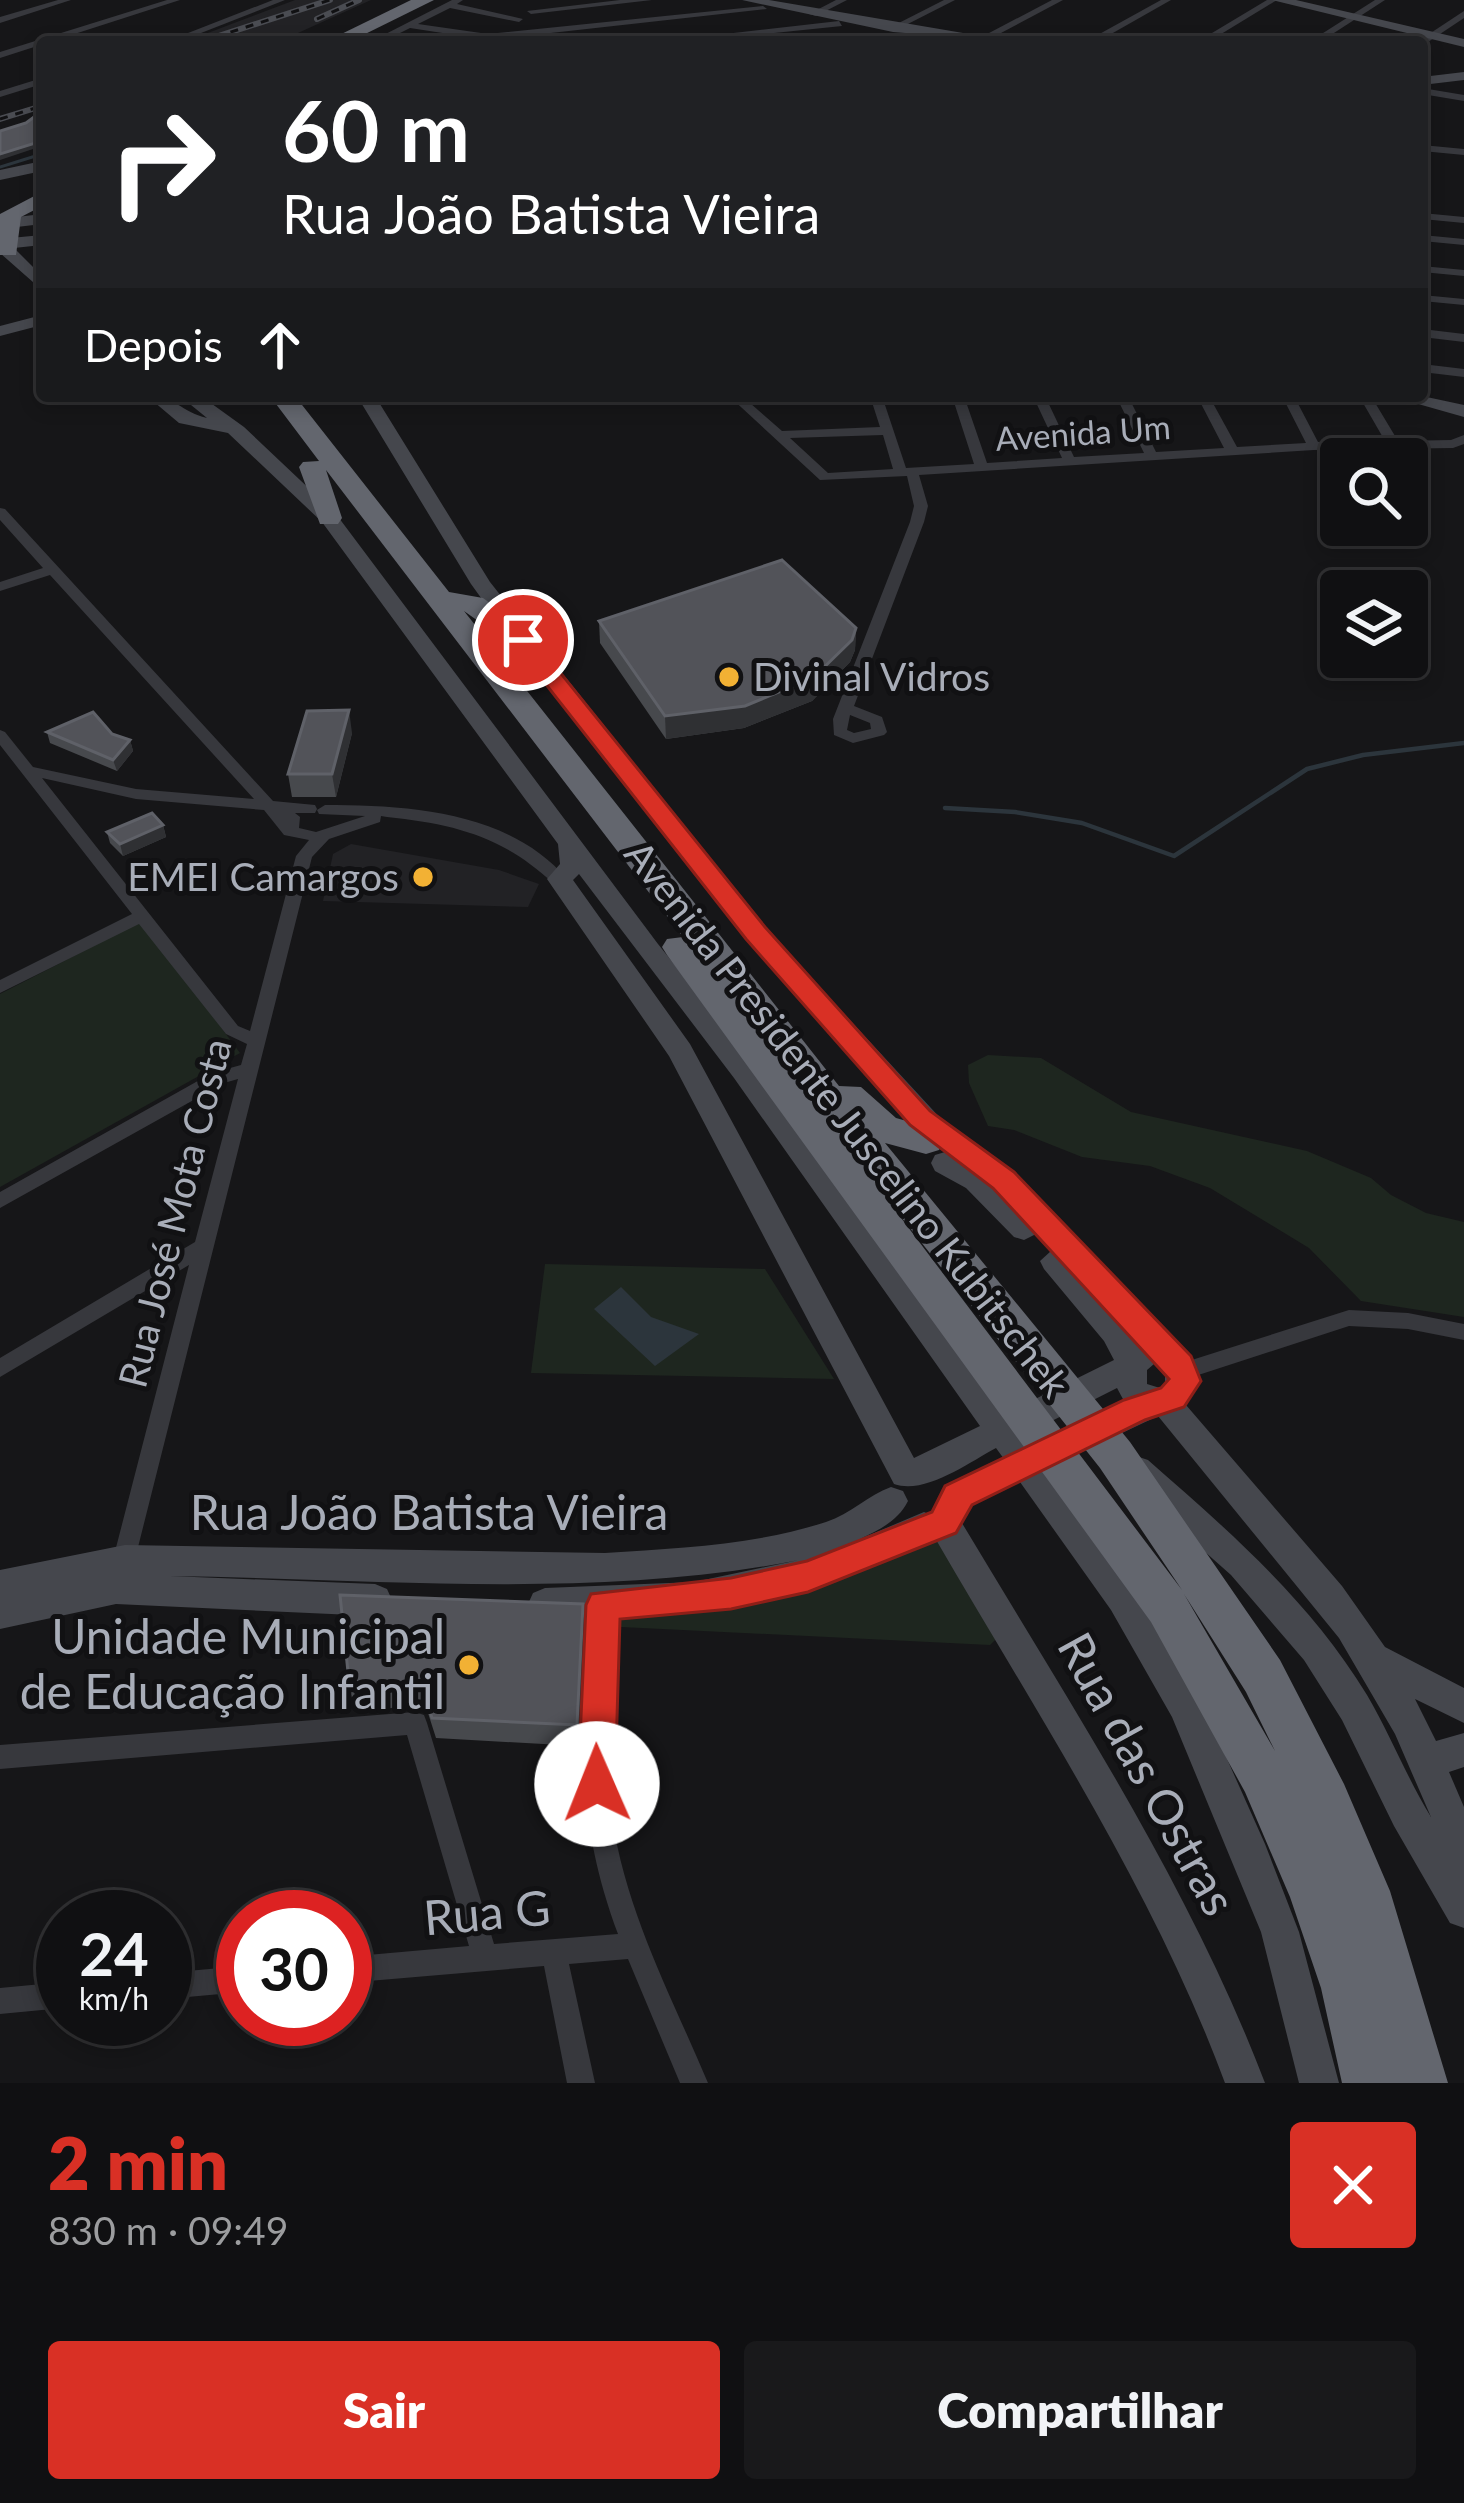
<!DOCTYPE html>
<html lang="pt">
<meta charset="utf-8">
<style>
:root{--surface:#101012;--page:#19191b;--text:#f1f3f6;--muted:#9c9d9f;--line:#303032;--accent:#d93025}
body{margin:0;font-family:Lato,sans-serif;background:var(--page);color:var(--text);height:100vh;display:flex;flex-direction:column;font-size:45px;white-space:nowrap}
*{box-sizing:border-box;margin:0}
p{font-size:39px;color:var(--muted)}
.icon{flex:none;width:66px;height:66px;fill:none;stroke:currentColor;stroke-width:2;stroke-linecap:round;stroke-linejoin:round}
.map{position:relative;height:2083px;overflow:hidden}
.details{display:flex;flex-direction:column;background:var(--surface);flex:1}
.details>*{flex:none}
.top-card{position:absolute;left:36px;top:36px;width:1392px;height:366px;border-radius:12px;box-shadow:0 6px 18px #0003,0 0 0 3px var(--line);background:#202124;color:#fff;overflow:hidden}
.fabs{position:absolute;left:1320px;top:438px;display:grid;gap:24px}
.fabs a{display:grid;place-items:center;width:108px;height:108px;border-radius:12px;background:var(--surface);box-shadow:0 6px 18px #0003,0 0 0 3px var(--line);font-size:60px}
.speed{position:absolute;left:36px;top:1890px;display:flex;gap:24px;font-size:60px;font-weight:700;text-align:center}
.speed>*{display:grid;place-content:center;width:156px;height:156px;border-radius:50%;background:var(--surface);box-shadow:0 6px 18px #0003,0 0 0 3px var(--line);line-height:1}
.speed small{font-size:30px;font-weight:400}
.speed .limit{border:18px solid #d22;background:#fff;color:#111}
.pin{position:absolute;display:grid;place-items:center;width:102px;height:102px;color:#fff;margin:-51px;border:6px solid #fff;border-radius:50%;box-shadow:0 3px 12px #0007}
.me{position:absolute;width:132px;margin:-66px;rotate:359deg;stroke-linejoin:round;filter:drop-shadow(0 0 9px #0008)}
.turn{display:flex;align-items:center;gap:42px;height:252px;padding:0 48px;font-size:54px}
.turn .icon{width:156px;height:156px;stroke-width:2.5}
.turn b{display:block;font-size:84px;line-height:102px}
.then{display:flex;align-items:center;height:114px;padding:0 48px;background:#0003;gap:24px;font-size:45px}
.round{display:grid;place-items:center;flex:none;width:126px;height:126px;border-radius:12px;background:var(--page)}
.overview{display:flex;align-items:center;justify-content:space-between;height:204px;padding:0 48px}
h1{font-size:72px;font-weight:800;line-height:90px;color:var(--accent)}
.button{display:flex;gap:24px;margin-top:auto;padding:24px 48px}
.button a{flex:1;height:138px;border-radius:12px;background:var(--accent);color:#fff;font-size:48px;font-weight:800;line-height:138px;text-align:center}
.button a+a{background:var(--page);color:var(--text)}
.map>svg:first-child{display:block}
.built{fill:#222225}
.green{fill:#1e261f}
.water{fill:#2c353c}
.lines{fill:none;stroke-linecap:round;stroke-linejoin:round}
.stream-far1{stroke:#2c353c;stroke-width:3}
.stream{stroke:#2c353c;stroke-width:4.5}
.street{fill:#37383d;fill-rule:evenodd}
.secondary{fill:#45474d;fill-rule:evenodd}
.highway{fill:#63666e;fill-rule:evenodd}
.rail-casing{stroke:#4a4c52;stroke-width:6}
.rail{stroke:#111113;stroke-width:3;stroke-dasharray:8;stroke-linecap:butt}
.wall{fill:#47494d}
.shaded-wall{fill:#2f3033}
.building{fill:#525359;stroke:#5f6168;stroke-width:3}
.route{fill:#d93025;stroke:#8d1f18;stroke-width:3}
.poi-dot{fill:#f2b134;stroke:#111113;stroke-width:4.5}
.labels{text-anchor:middle;stroke-width:10;stroke-linejoin:round;paint-order:stroke}
.far-street-label{font-size:33px;fill:#a8adb8;stroke:#111113}
.poi-label{font-size:39px;fill:#a8adb8;stroke:#111113;text-anchor:start}
.street-label{font-size:39px;fill:#a8adb8;stroke:#111113}
.near-street-label{font-size:48px;fill:#a8adb8;stroke:#111113}
.near-poi-label{font-size:48px;fill:#a8adb8;stroke:#111113;text-anchor:end}
</style>
<div class="map">
<svg width="1464" height="2083" viewBox="0 0 1464 2083">
<rect width="100%" height="100%" fill="#161618"/>
<!-- built -->
<g class="built">
<path d="M295 0H371L278 42H184Z"/>
<path d="M351 844 499 870 539 884 528 907 323 901 333 854Z"/>
</g>
<!-- green -->
<g class="green">
<path d="M142 921 240 1053 0 1187V994Z"/>
<path d="M988 1055 1041 1058 1131 1112 1307 1151 1371 1178 1391 1195 1426 1213 1464 1222V1317L1361 1301 1309 1248 1210 1188 1150 1166 1082 1157 1014 1130 988 1126 969 1083 968 1065Z"/>
<path d="M545 1264 765 1269 834 1379 531 1373Z"/>
<path d="M939 1531 998 1637 990 1645 601 1626 603 1605Z"/>
</g>
<!-- water -->
<path class="water" d="M621 1287 651 1317 699 1334 655 1366 594 1309Z"/>
<g class="lines">
<!-- stream-far1 -->
<path class="stream-far1" d="M0 167 42 154"/>
<!-- stream -->
<path class="stream" d="M945 808 1015 812 1082 823 1174 856 1307 769 1363 755 1464 743"/>
<!-- street -->
<g class="street">
<path d="M58 0H71L0 23V17Z"/>
<path d="M167 0H180L0 58V52Z"/>
<path d="M273 0H285L178 42H165Z"/>
<path d="M452 0H463L457 4 523 19 519 22 450 8 418 24 488 34 763 6 767 9 488 40 410 28 382 42H370Z"/>
<path d="M620 0H652L531 14 527 11Z"/>
<path d="M836 0H847L816 16 809 14Z"/>
<path d="M944 0H955L896 30 889 28Z"/>
<path d="M1052 0H1063L984 42H972Z"/>
<path d="M1161 0H1171L1097 42H1085Z"/>
<path d="M1267 0H1277L1208 42H1197Z"/>
<path d="M1375 0H1385L1320 42H1309Z"/>
<path d="M1464 11V18L1425 44 1417 42Z"/>
<path d="M839 21 842 26 687 42H655Z"/>
<path d="M42 78V84L0 97V91Z"/>
<path d="M1422 88 1464 95V101L1422 94Z"/>
<path d="M1422 145 1464 149V155L1422 151Z"/>
<path d="M1422 213 1464 217V223L1422 219Z"/>
<path d="M1422 235 1464 239V245L1422 241Z"/>
<path d="M1422 266 1464 270V276L1422 272Z"/>
<path d="M1422 295 1464 299V305L1422 301Z"/>
<path d="M1422 329 1464 334V342L1422 337Z"/>
<path d="M1422 364 1464 369V377L1422 372Z"/>
<path d="M729 396H742L782 431 880 427 870 396H882L906 468 974 464 952 396H964L987 463 1062 458 1033 396H1045L1074 457 1144 453 1116 396H1128L1156 452 1224 448 1197 396H1209L1237 447 1306 443 1282 396H1294L1318 442 1385 441 1359 396H1371L1398 441 1451 440 1464 435V444L1453 448 1314 450 919 475 928 506 924 522 854 706 882 717 887 732 884 735 853 743 834 735 833 719 910 522 914 506 907 476 820 480ZM883 435 893 469 828 473 790 438ZM850 715 870 723 871 729 854 733 847 730Z"/>
<path d="M0 508 5 509 273 801 315 805 317 809 315 813H295L300 817 299 828 316 832 365 816 319 814 317 810 325 805C408 805 509 811 567 879L565 883H553C502 836 454 824 387 817L381 816 380 822 329 839 312 857 133 1567 130 1574 122 1577 114 1574 111 1567 189 1265 0 1377V1358L195 1242 238 1079 224 1083 0 1208V1192L212 1073 241 1065 247 1044 226 1034 139 924 0 993V980L132 914 0 745V730L5 732 33 767 136 789 254 799 50 575 0 591V582L43 568 0 520ZM42 778 136 799 264 810 284 835 309 840 296 856 250 1031 238 1026Z"/>
<path d="M1349 1310 1408 1313 1464 1324V1340L1408 1329 1349 1326 1183 1380 1176 1377 1173 1371 1176 1365Z"/>
<path d="M604 1587 612 1590 615 1597C610 1670 600 1744 612 1817 626 1912 671 1995 708 2083H680L628 1959 569 1964 595 2083H567L544 1966 345 1983V1957L469 1946 407 1735 0 1769V1745L415 1712 424 1715 427 1723 494 1944 618 1934C572 1811 582 1723 593 1597L596 1590Z"/>
<path d="M243 1966V1992L165 1999V1973Z"/>
<path d="M63 1982V2008L0 2014V1988Z"/>
</g>
<!-- secondary -->
<g class="secondary">
<path d="M742 0H769L1016 42 893 32Z"/>
<path d="M1272 0H1296L1464 39V47Z"/>
<path d="M1464 72V80L1422 85V77Z"/>
<path d="M42 161V171L0 180V170Z"/>
<path d="M42 214V224L0 229V219Z"/>
<path d="M42 235V245L14 248 42 276V290L0 253V239Z"/>
<path d="M42 315V325L0 336V326Z"/>
<path d="M147 396C176 396 181 412 207 418L180 396H201L244 427 336 514 658 944 754 1064 1007 1413 1114 1360 1104 1341 1044 1269 1040 1261 1051 1251 1036 1234 1024 1240 1014 1237 966 1188 935 1171 931 1163 935 1155 945 1152 933 1145 746 939 515 645 471 584 357 396H375L490 582 764 927 954 1133 1013 1172 1187 1351 1198 1377 1186 1405 1342 1586 1385 1647 1464 1688V1723L1415 1699 1436 1741 1464 1733V1767L1449 1772 1464 1807V1928L1450 1923 1394 1826 1342 1720 1304 1660 1231 1575 1124 1480 1120 1470 1124 1460 1136 1456 1148 1460C1229 1531 1310 1601 1367 1695 1390 1734 1407 1778 1431 1817L1395 1734 1339 1638 1158 1416 1048 1468 1135 1588 1198 1694 1265 1844 1299 1932 1339 2083H1299L1261 1932 1172 1717 1111 1610 1020 1482 956 1511 944 1507 939 1497 944 1487 1004 1459 996 1448C968 1463 925 1495 894 1484L669 1056 547 879 560 864 558 844 322 522 228 433 179 423ZM579 874 734 1078 980 1426 914 1458 690 1044 573 880ZM1154 1364 1165 1370V1384L1160 1388 1147 1384V1370ZM1117 1388 1124 1401 1031 1445 1024 1435Z"/>
<path d="M1390 396H1422L1464 405V417Z"/>
<path d="M891 1487 903 1491 908 1501C898 1521 879 1530 860 1539L924 1512 931 1515 944 1508 956 1513C1066 1698 1188 1881 1265 2083H1225C1154 1891 1037 1714 935 1538 803 1597 689 1620 545 1620L533 1615 528 1604 533 1593 545 1588 694 1582 799 1560C597 1600 375 1579 169 1576L375 1584 387 1589 392 1600 387 1611 375 1616 116 1604 0 1629V1570L125 1545 605 1553C679 1548 756 1545 826 1522 851 1514 868 1495 891 1487Z"/>
</g>
<!-- highway -->
<g class="highway">
<path d="M411 0H434L349 42H325Z"/>
<path d="M42 192V206L21 217 16 255H0V214Z"/>
<path d="M270 396H295L449 592 483 598 533 634 537 640 533 646H513L464 611 839 1086 861 1087 896 1118 939 1130 945 1140 939 1150 926 1154 885 1143 1130 1442 1280 1660 1344 1784 1390 1891 1448 2083H1342L1321 1988 1290 1897 1245 1792 1151 1622 667 955 662 947 667 939 683 937 326 470 342 518 338 524H320L299 467 303 462 319 461ZM883 1194 1100 1468 1182 1590ZM1184 1594 1246 1692 1275 1751Z"/>
</g>
<!-- rail casing -->
<g class="rail-casing">
<g id="rail">
<path d="M317 19 359 0"/>
<path d="M200 42 330 0"/>
<path d="M0 119 42 106"/>
</g>
</g>
<!-- rail -->
<use href="#rail" class="rail"/>
</g>
<!-- wall -->
<g class="wall">
<path d="M599 621 856 628 855 650 850 662 812 701 744 728 666 739 600 643Z"/>
<path d="M47 732 112 734 130 740 133 751 117 771 50 743Z"/>
<path d="M352 733 336 797H292L288 774Z"/>
<path d="M163 825 166 837 123 856 110 843 107 832Z"/>
<path d="M585 1625 579 1746 436 1738 428 1713 417 1705 356 1712 350 1691Z"/>
</g>
<!-- shaded-wall -->
<g class="shaded-wall">
<path d="M42 141V146L0 160V154Z"/>
<path d="M856 628 855 650 850 662 812 701 744 728 666 739 665 716Z"/>
<path d="M349 710 352 733 336 797 332 774Z"/>
<path d="M130 740 133 751 117 771 113 760Z"/>
<path d="M163 825 166 837 123 856 120 844Z"/>
<path d="M583 1604 585 1625 579 1746 577 1725Z"/>
</g>
<!-- building -->
<g class="building">
<path d="M41 112 42 141 0 154V131L26 123Z"/>
<path d="M782 560 856 628 852 640 813 678 745 706 665 716 599 621Z"/>
<path d="M349 710 332 774H288L307 711Z"/>
<path d="M93 712 112 734 130 740 113 760 47 732Z"/>
<path d="M152 813 163 825 120 844 107 832Z"/>
<path d="M340 1595 583 1604 577 1725 432 1718 424 1693 413 1684 350 1691Z"/>
</g>
<!-- route -->
<path class="route" d="M523 633 530 635 765 927 930 1111 1014 1172 1191 1356 1201 1381 1184 1407 1145 1420 972 1505 956 1533 808 1592 731 1609 620 1619 615 1784 610 1797 597 1802 584 1797 578 1784 586 1605 591 1594 731 1578 807 1561 932 1512 945 1486 1124 1400 1161 1388 1169 1379 993 1188 910 1125 746 939 515 645V635Z"/>
<!-- markers -->
<g class="poi-dot">
<circle cx="729" cy="677" r="12"/>
<circle cx="423" cy="877" r="12"/>
<circle cx="469" cy="1665" r="12"/>
</g>
<g class="labels">
<!-- far-street labels -->
<g class="far-street-label">
<text transform="translate(1083 433) rotate(-4)" y="12">Avenida Um</text>
</g>
<!-- poi labels -->
<g class="poi-label">
<text x="753" y="691">Divinal Vidros</text>
<text x="399" y="891" text-anchor="end">EMEI Camargos</text>
</g>
<!-- street labels -->
<g class="street-label">
<text transform="translate(847 1119) rotate(52)" y="14">Avenida Presidente Juscelino Kubitschek</text>
<text transform="translate(175 1213) rotate(-76)" y="14">Rua José Mota Costa</text>
</g>
<!-- near-street labels -->
<g class="near-street-label">
<text x="429" y="1530">Rua João Batista Vieira</text>
<text transform="translate(1147 1774) rotate(61)" y="17">Rua das Ostras</text>
<text transform="translate(487 1913) rotate(-5)" y="17">Rua G</text>
</g>
<!-- near-poi labels -->
<g class="near-poi-label">
<text x="445" y="1654">Unidade Municipal<tspan x="445" dy="55">de Educação Infantil</tspan></text>
</g>
</g>
</svg>
<div class="fabs">
<a><svg class="icon" aria-label="search" viewBox="0 0 24 24"><circle cx="10" cy="10" r="6"/><path d="M15 15l6 6"/></svg></a>
<a><svg class="icon" aria-label="layers" viewBox="0 0 24 24"><path d="M12 4l9 5-9 5-9-5zM3 14l9 5 9-5"/></svg></a>
</div>
<div class="speed"><div>24<small>km/h</small></div><div class="limit">30</div></div>
<div class="pin" style="left:523px;top:640px;background:#d93025"><svg class="icon" aria-label="arrive" viewBox="0 0 24 24"><path d="M6 21V4h12l-3 4 3 4H6"/></svg></div>
<svg class="me" style="left:597px;top:1784px" viewBox="-20 -20 40 40"><circle r="19" fill="#fff"/><path d="M0-13L10 11 0 6-10 11z" fill="#d93025"/></svg>
<div class="top-card">
<div class="turn"><svg class="icon" aria-label="right" viewBox="0 0 24 24"><path d="M7 20v-9h11M14 6l5 5-5 5"/></svg><div><b>60 m</b>Rua João Batista Vieira</div></div>
<div class="then">Depois<svg class="icon" aria-label="ahead" viewBox="0 0 24 24"><path d="M12 20V5M6 11l6-6 6 6"/></svg></div>
</div>
</div>
<section class="details">
<div class="overview"><div><h1>2 min</h1><p>830 m · 09:49</p></div><a class="round" style="background:#d93025;color:#fff"><svg class="icon" aria-label="close" viewBox="0 0 24 24"><path d="M6 6l12 12M18 6L6 18"/></svg></a></div>
<div class="button"><a>Sair</a><a>Compartilhar</a></div>
</section>
